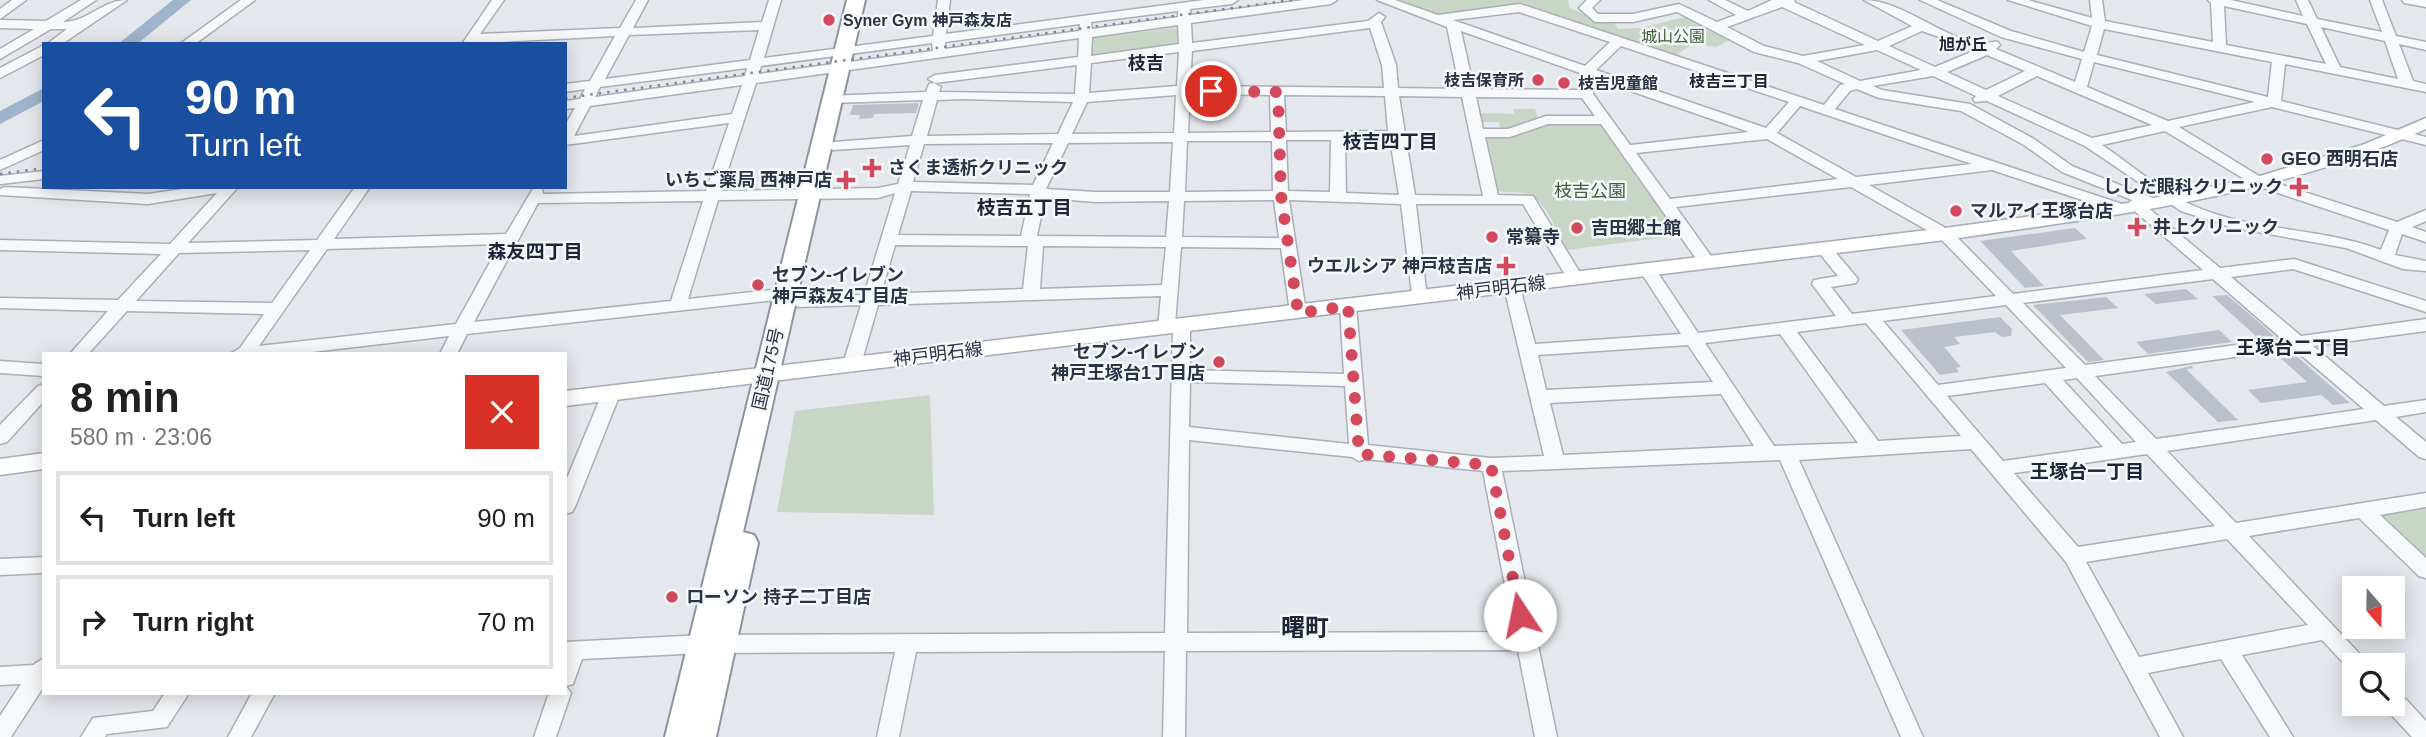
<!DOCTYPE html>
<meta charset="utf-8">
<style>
:root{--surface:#fff;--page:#f2f2f2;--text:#202124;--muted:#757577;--line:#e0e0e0}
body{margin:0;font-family:Arial,"Noto Sans JP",sans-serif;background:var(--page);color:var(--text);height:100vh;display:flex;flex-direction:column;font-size:26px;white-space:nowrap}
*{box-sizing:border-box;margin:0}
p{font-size:23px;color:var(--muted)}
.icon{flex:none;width:38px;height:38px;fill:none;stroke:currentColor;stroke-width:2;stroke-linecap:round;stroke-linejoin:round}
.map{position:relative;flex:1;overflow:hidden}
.panel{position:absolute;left:42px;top:352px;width:525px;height:343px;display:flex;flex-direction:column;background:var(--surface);border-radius:0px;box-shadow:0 4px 18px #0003}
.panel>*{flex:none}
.top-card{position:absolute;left:42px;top:42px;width:525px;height:147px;border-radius:0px;box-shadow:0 4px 18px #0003;background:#1a4fa0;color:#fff;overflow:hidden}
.needle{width:46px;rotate:160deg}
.fabs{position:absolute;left:2342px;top:576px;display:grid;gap:14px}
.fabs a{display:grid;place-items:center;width:63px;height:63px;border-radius:0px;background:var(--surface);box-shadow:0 4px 18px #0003;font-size:35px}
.pin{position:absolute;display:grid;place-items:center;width:60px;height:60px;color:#fff;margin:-30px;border:4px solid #fff;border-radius:50%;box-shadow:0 2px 7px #0007}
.me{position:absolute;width:77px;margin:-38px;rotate:349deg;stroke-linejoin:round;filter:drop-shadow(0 0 5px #0008)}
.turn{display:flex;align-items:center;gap:24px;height:147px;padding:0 28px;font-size:32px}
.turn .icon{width:91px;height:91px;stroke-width:2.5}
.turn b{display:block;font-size:49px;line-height:60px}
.round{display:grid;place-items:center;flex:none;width:74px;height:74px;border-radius:0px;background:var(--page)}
.head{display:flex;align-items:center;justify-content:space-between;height:119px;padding:0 28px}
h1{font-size:42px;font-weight:600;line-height:52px}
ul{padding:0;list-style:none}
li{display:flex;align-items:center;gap:21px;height:94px;margin:0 14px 10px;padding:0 14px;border:4px solid var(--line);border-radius:0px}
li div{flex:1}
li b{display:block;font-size:26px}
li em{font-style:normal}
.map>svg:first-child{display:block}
.green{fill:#c9d6c5}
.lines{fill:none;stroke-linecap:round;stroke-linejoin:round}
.river{fill:#9fb4cc;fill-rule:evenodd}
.building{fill:#bbc0ca}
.minor-casing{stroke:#a9aeb7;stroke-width:3}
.major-casing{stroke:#a3abb8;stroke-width:3}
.highway-casing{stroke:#8b94a3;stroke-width:4}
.minor{fill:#f7f8fa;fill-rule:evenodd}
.major{fill:#fff;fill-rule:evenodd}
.highway{fill:#fff;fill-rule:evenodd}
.rail{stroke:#7d8696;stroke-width:2.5;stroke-dasharray:2.5 6;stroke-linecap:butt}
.route{stroke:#d1495b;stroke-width:12;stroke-dasharray:0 21.6}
.poi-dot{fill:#d1495b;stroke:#f4f6f9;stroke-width:2.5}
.labels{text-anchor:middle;stroke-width:5;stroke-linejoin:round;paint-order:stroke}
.far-poi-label{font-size:16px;font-weight:bold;fill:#2b3445;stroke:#f4f6f9;text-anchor:start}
.far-park-label{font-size:16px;fill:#3f6138;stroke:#f4f6f9}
.far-neighbourhood-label{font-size:16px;font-weight:bold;fill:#1d2536;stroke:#f4f6f9}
.far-quarter-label{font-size:18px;font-weight:bold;fill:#1d2536;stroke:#f4f6f9}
.poi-label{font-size:18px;font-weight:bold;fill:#2b3445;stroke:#f4f6f9;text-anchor:start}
.park-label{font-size:18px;fill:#3f6138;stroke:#f4f6f9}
.street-label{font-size:18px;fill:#2b3445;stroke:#f4f6f9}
.neighbourhood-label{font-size:19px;font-weight:bold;fill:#1d2536;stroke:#f4f6f9}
.near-quarter-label{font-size:24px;font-weight:bold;fill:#1d2536;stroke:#f4f6f9}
</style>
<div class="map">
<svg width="2426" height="737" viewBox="0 0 2426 737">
<rect width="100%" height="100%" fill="#e4e7ec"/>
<!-- green -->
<g class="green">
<path d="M1395 0H1568L1569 8C1590 15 1589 22 1613 21L1618 29 1640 28 1689 16 1706 25 1705 29 1734 38 1716 47 1694 43 1675 56 1539 10 1434 15Z"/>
<path d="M1173 28 1177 29V47L1090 58 1091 41 1095 38Z"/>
<path d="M1513 109H1535L1539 122 1604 124 1683 235 1567 250C1558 235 1547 202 1530 195 1518 190 1506 195 1493 189L1484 136 1513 137V132H1501L1499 122H1478L1475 113 1514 114Z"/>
<path d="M930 395 934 515 777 512 795 411Z"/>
<path d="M2426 505V565L2378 520 2379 512Z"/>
</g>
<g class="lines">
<!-- river -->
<g class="river">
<path d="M173 0H191L137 44H118Z"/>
<path d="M44 88V101L0 124V111Z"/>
</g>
</g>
<!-- building -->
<g class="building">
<path d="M919 103 916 113 874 114 873 118 859 119 860 115H850L853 105Z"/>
<path d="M2075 228 2087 239 2011 251 2044 286 2025 288 1980 241Z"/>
<path d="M2186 289 2198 299 2156 304 2144 294Z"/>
<path d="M2227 295 2261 324 2275 337 2259 339 2212 296Z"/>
<path d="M2106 297 2118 308 2060 315 2104 360 2098 361 2088 362 2033 305Z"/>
<path d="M2000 317 2012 329 2011 336 2002 337 1995 332 1954 337 1960 344 1944 347 1961 367 1956 368 1959 372 1940 375 1901 330Z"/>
<path d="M2219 330 2232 342 2148 354 2136 342Z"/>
<path d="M2292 352 2350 403 2333 405 2321 395 2261 403 2248 390 2307 382 2276 354Z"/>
<path d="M2191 366 2194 368 2186 369 2238 420 2218 422 2166 372Z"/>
</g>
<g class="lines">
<!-- minor casing -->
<g class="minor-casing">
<g id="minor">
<path d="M12 0H26L0 19V9Z"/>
<path d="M81 0H96L63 22C88 22 102 0 127 0L62 44H47L67 29H51L0 59V49L34 29 0 28V20L46 21Z"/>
<path d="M241 0H255L195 44H180Z"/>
<path d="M492 0H504L480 34 620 28 636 0H648L633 28 762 22 769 0H781L764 58 933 36 938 0H950L946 34 1204 0H1238L1232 4 1190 9 1191 15 1304 0H1337L1331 4 1191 23 1192 43 1368 21 1379 13 1385 17 1381 22 1396 65 1398 88 1460 89 1447 27 1377 0H1395L1438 15 1520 4 1824 105 1840 85 1845 84 1798 63 1754 52 1677 12 1633 22H1595L1579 8 1587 0H1600L1592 8 1598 14H1633L1679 4 1717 22 1736 15 1709 0H1725L1748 11 1772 0H1795L1794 2 1878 41 1912 26 1864 0C1902 0 1943 39 1982 44 1987 44 1992 41 1998 42L2000 45 1996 49 2075 82 2082 59 2001 37 1920 0H1937L2011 31 2084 52 2092 26 2008 0H2028L2092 18 2090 0H2102L2105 21 2213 42 2211 3 2208 0H2231L2303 16 2296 0H2308L2317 19 2382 32 2370 0H2382L2396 36 2426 42V50L2399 44 2413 81 2426 84V92L2285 64 2281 101 2426 137V145L2272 107 2179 127 2264 179 2397 222 2426 210V221L2412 227 2426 232V242L2402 234 2395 255 2426 261V271L2403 269 2346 248 2230 227 2181 211 2085 146 1987 101 1975 102 1973 99 1976 96 1933 76 1873 86 1882 90 1970 104 2034 139 2072 166 2155 199 2158 202 2155 205 2146 206 2220 268 2294 259 2426 301V312L2293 269 2231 277 2301 336 2426 319V331L2313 346 2384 406 2426 400V412L2396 417 2426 442V459L2419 457 2376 420 2167 451 2236 523 2426 493V507L2380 515 2426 558V578L2419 576 2359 518 2249 536 2370 665H2354V672L2351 671 2322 640 2242 655 2293 737H2270L2221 659 2148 673 2183 737H2160L2066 562 1971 449 1799 460 1923 737H1901L1780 460 1502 471 1557 737H1535L1518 650 1186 651 1185 737H1163L1165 651 916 652 899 737H877L895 652 703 653 582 659 573 684 566 686 571 693 556 737H534L549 693H565V642L703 635 1165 633 1173 330 1166 334 1158 328 1161 296 878 305 861 364 852 370 843 364 861 305 798 307 790 302 793 298 467 334 457 354H440L449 336 295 354H230L240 348 264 314 127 311 88 354H70L108 311 0 308V298L118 300 161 254 0 250V240L170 244 217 193 148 204 0 195V189L5 187 148 194 197 187H238L188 243 317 240 355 187H370L334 239 506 234 534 187 542 188 543 194 706 191 729 123 565 145V125L575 108 565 109V101L580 99 585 89 565 92V84L590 81 615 36 462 44ZM2224 6 2307 24 2326 64 2226 45ZM1782 7 1865 45 1803 56 1764 46 1727 27ZM1178 11V17L1092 29 1091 22ZM1519 12 1610 42 1585 66 1453 20ZM1080 24 1079 31 945 49V42ZM1178 25 1179 44 1091 56 1092 37ZM2321 27 2385 41 2398 79 2340 67ZM1370 28 1382 65 1384 88 1190 86 1192 51ZM2104 29 2272 62 2268 97 2097 55ZM759 30 750 60 605 79 629 35ZM1461 31 1580 73 1579 90 1474 89ZM1922 31 1976 50 1935 67 1889 46ZM1079 38 1078 57 935 75 928 79 935 83 1077 65 1075 94 939 92 941 87 934 83 929 84 926 92 827 96V102L832 103 923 100 912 136 833 142 826 146 833 150 910 145 898 184 878 188 721 191 756 83ZM932 43 933 51 759 74 761 66ZM1621 46 1789 102 1766 128 1596 70ZM1877 50 1921 70 1860 81 1817 61ZM1179 52 1177 86 1089 93 1091 63ZM1987 55 2025 71 1986 90 1947 72ZM2094 62 2255 102 2168 121 2087 87ZM747 68 745 76 595 97 600 87ZM2037 76 2152 125 2092 138 1998 96ZM1593 78 1749 132 1630 145 1593 94ZM742 85 732 114 574 136 590 106ZM1857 89 1879 98 1961 111 2024 145 2062 172 2132 200 2127 204 2130 207 2203 270 2013 294 1951 231 1869 185 1992 170 2115 211H2125L2128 208 2125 205 1835 109 1850 91ZM1190 94 1270 95 1271 132 1188 133ZM1176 95 1174 133 1072 134 1087 102ZM1284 95 1385 96 1388 131 1286 132ZM1399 96 1462 97 1483 196 1415 195ZM1476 97 1582 98 1595 116H1546L1508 129H1483ZM962 99 1073 102 1058 134 927 136 937 100ZM1800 106 1972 164 1856 177 1777 133ZM1548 124H1601L1702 267 1708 268 1716 263 1676 207 1851 187 1939 237 1996 296 1852 314 1831 287 1856 283 1858 279 1830 246 1824 244 1816 249 1838 276 1814 280 1812 284 1836 316 1698 333 1654 267 1648 266 1640 271 1681 334 1535 344 1520 287 1512 282 1506 283 1504 287 1544 456 1491 458 1368 445 1356 306 1348 301 1340 306 1344 374 1190 370V327L1182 321 1175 325 1181 247 1281 248 1290 312 1298 317 1306 312 1289 200 1401 204 1413 302 1419 303 1427 298 1416 204H1523L1570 283H1582L1584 279 1533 196 1498 195 1485 137H1510ZM2165 131 2254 185 2389 230 2381 250C2321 227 2251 232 2192 205 2163 192 2129 163 2102 145ZM1390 139 1399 195 1346 193 1345 140ZM1767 139 1838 179 1670 199 1636 153ZM1286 140H1331L1330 192 1288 191ZM1187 141H1272L1273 191 1185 192ZM1173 142 1170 192H1096L1046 189 1068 143ZM1053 143 1033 185 913 182 924 144ZM911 191 1030 194 1021 236 898 235ZM895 193 864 295 803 296 808 292 800 287 688 299 718 200 878 198ZM1045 198 1096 202 1169 201 1166 237 1037 236ZM1274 200 1279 238 1182 237 1184 201ZM703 201 671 301 474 322 538 203ZM500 244 456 324 259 346 327 249ZM895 245 1028 246 1023 289 881 294ZM1043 246 1166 247 1162 285 1040 289ZM310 250 272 303 136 301 179 253ZM2213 279 2282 339 2085 365 2023 303ZM2006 305 2066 368 1938 385 1883 321ZM1866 323 1961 436 1878 441 1797 332ZM1780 334 1858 443 1774 446 1705 343ZM1688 345 1713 382 1546 390 1538 355ZM2294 349 2364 409 2156 439 2095 376ZM2077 378 2136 442 2122 444 2063 380ZM1190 382 1345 386 1349 444 1189 427ZM2045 383 2103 447 2003 461 1947 396ZM1721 394 1754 446 1563 455 1550 403ZM1189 440 1352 457 1359 461 1366 459 1483 471 1514 632 1187 633ZM2147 454 2215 526 2078 547 2014 473ZM2227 539 2308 625 2139 657 2086 562Z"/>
<path d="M2402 0H2426V7L2404 3Z"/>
<path d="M44 45V55L0 78V68Z"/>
<path d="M44 140V150L0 170V160Z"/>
<path d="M44 171V179L0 184V176Z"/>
<path d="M0 361 44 364V376L0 373Z"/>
<path d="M44 384V401L7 442 0 444V425L38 386Z"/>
<path d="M611 388 620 394 575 507 572 512 565 514V483L602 394Z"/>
<path d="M44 557V573L0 575V559Z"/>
<path d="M44 658V686L11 737H0V716L21 684 0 685V667L33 665Z"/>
<path d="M2392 691 2400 693 2426 721V737H2412L2384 707 2383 704H2392Z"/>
<path d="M165 693H189L167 727 107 734 105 737H81L93 718 153 711Z"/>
<path d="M252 693H275L251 737H228Z"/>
</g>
</g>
<!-- major casing -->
<g class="major-casing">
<g id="major">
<path d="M2426 118V129C2273 198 2109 216 1945 240L565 406V391L1945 228 2128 203 2250 179 2365 144Z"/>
<path d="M44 453V469L0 475V459Z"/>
</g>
</g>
<!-- highway casing -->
<g class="highway-casing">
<path id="highway" d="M847 0H865L743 532 754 535 758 543 716 737H665Z"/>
</g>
<!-- minor -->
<use href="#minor" class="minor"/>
<!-- major -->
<use href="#major" class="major"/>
<!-- highway -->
<use href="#highway" class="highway"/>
<!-- rail -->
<g class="rail">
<path d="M565 98 1292 0"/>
<path d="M0 174 44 168"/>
</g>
</g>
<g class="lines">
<!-- route -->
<path class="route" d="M1211 91 1278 92 1281 195 1298 313 1348 306 1359 454 1491 465 1520 615"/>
</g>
<!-- markers -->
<g class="poi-dot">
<circle cx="829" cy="20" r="7"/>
<circle cx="1538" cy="80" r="7"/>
<circle cx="1564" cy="83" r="7"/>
<circle cx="2267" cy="159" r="7"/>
<path d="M868.5 157.5h7v7h7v7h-7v7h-7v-7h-7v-7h7z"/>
<path d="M842.5 169.5h7v7h7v7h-7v7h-7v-7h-7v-7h7z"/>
<path d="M2295.5 176.5h7v7h7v7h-7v7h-7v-7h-7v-7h7z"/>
<circle cx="1956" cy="211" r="7"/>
<path d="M2133.5 216.5h7v7h7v7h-7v7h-7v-7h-7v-7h7z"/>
<circle cx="1577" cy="228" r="7"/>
<circle cx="1492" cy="237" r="7"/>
<path d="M1502.5 255.5h7v7h7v7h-7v7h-7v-7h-7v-7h7z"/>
<circle cx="758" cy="285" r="7"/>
<circle cx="1219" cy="362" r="7"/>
<circle cx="672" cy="597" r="7"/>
</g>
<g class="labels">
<!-- far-poi labels -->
<g class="far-poi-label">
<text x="843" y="26">Syner Gym 神戸森友店</text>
<text x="1524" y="86" text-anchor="end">枝吉保育所</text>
<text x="1578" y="89">枝吉児童館</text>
</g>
<!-- far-park labels -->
<g class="far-park-label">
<text x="1673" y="42">城山公園</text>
</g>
<!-- far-neighbourhood labels -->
<g class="far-neighbourhood-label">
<text x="1963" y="50">旭が丘</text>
<text x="1729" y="87">枝吉三丁目</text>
</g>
<!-- far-quarter labels -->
<g class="far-quarter-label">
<text x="1146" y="69">枝吉</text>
</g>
<!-- poi labels -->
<g class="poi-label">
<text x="2281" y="165">GEO 西明石店</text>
<text x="888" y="174">さくま透析クリニック</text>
<text x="832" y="186" text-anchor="end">いちご薬局 西神戸店</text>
<text x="2283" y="193" text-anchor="end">ししだ眼科クリニック</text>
<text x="1970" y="217">マルアイ王塚台店</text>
<text x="2153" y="233">井上クリニック</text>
<text x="1591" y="234">吉田郷土館</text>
<text x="1506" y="243">常纂寺</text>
<text x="1492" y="272" text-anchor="end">ウエルシア 神戸枝吉店</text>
<text x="772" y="281">セブン-イレブン<tspan x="772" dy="21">神戸森友4丁目店</tspan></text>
<text x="1205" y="358" text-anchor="end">セブン-イレブン<tspan x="1205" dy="21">神戸王塚台1丁目店</tspan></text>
<text x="686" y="603">ローソン 持子二丁目店</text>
</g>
<!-- park labels -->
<g class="park-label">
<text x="1590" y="197">枝吉公園</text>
</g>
<!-- street labels -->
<g class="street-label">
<text transform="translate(1501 288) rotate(-7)" y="6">神戸明石線</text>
<text transform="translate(938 354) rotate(-7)" y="6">神戸明石線</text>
<text transform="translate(768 369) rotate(-77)" y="6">国道175号</text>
</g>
<!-- neighbourhood labels -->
<g class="neighbourhood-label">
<text x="1390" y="148">枝吉四丁目</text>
<text x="1024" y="214">枝吉五丁目</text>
<text x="535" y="258">森友四丁目</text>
<text x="2293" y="354">王塚台二丁目</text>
<text x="2087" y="478">王塚台一丁目</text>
</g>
<!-- near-quarter labels -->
<g class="near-quarter-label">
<text x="1305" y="636">曙町</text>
</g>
</g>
</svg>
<div class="fabs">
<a><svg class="needle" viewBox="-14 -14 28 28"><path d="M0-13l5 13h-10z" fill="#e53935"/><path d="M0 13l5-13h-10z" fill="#757577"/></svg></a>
<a><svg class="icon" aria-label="search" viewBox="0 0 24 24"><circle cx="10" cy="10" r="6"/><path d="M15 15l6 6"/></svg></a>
</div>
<div class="pin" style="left:1211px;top:91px;background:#d93025"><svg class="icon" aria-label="arrive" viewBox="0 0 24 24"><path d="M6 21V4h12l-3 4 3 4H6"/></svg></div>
<svg class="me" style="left:1520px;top:615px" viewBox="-20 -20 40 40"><circle r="19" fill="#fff"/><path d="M0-13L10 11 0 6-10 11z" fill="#d1495b"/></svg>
<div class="top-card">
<div class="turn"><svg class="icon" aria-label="left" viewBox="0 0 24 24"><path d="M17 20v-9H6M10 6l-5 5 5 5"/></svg><div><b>90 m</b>Turn left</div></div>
</div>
<section class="panel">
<div class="head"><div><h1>8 min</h1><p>580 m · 23:06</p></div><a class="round" style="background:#d93025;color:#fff"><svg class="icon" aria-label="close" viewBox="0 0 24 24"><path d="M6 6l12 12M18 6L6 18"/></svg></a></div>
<ul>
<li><svg class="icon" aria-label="left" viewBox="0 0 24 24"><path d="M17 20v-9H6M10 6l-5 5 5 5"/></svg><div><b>Turn left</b></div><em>90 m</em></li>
<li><svg class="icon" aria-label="right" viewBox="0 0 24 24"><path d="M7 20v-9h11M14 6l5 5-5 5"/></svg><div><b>Turn right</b></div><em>70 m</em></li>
</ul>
</section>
</div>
